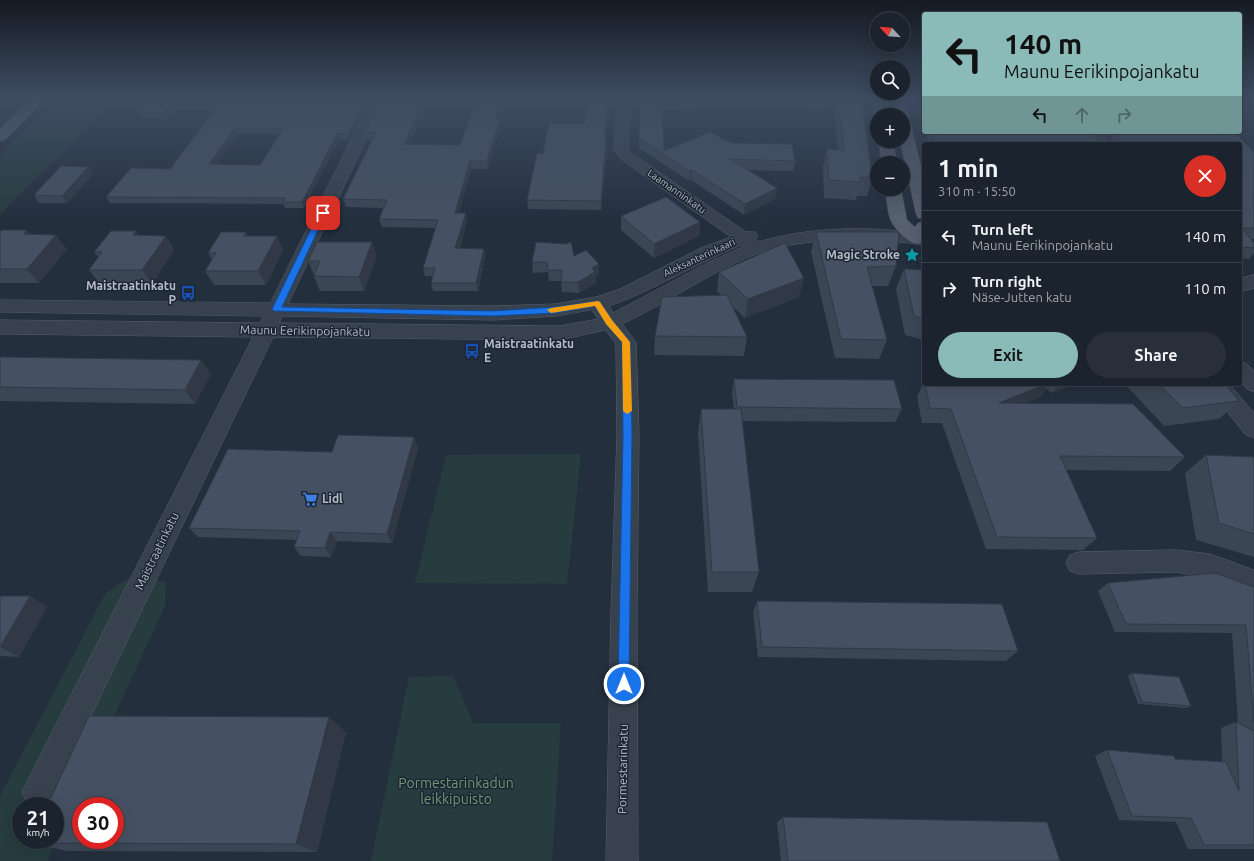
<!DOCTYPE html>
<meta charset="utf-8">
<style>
:root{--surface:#1b232e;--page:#282f3a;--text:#f1f3f6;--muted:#a0a4aa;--line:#39404a;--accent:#8bbbb9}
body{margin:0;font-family:Ubuntu,sans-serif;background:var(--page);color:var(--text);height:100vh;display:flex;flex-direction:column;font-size:15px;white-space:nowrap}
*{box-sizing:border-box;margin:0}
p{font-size:13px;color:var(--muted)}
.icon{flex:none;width:22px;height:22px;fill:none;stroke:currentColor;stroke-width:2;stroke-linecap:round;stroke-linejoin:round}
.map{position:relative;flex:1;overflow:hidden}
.panel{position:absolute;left:922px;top:142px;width:320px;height:244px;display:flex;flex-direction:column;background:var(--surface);border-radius:4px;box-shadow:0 4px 16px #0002,0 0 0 1px var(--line)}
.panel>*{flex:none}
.top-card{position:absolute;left:922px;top:12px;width:320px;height:122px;border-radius:4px;box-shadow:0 4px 16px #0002,0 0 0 1px var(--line);background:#8bbbb9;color:#111;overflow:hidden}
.needle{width:26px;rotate:296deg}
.fabs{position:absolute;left:870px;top:12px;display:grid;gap:8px}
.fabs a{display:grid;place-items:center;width:40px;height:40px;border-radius:50%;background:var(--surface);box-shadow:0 4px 16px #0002,0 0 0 1px var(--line);font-size:20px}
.speed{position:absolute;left:12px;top:797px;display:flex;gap:8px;font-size:20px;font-weight:700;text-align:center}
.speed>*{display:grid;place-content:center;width:52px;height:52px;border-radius:50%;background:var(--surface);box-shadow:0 4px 16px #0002,0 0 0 1px var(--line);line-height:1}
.speed small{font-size:10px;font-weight:400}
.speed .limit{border:6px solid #d22;background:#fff;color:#111}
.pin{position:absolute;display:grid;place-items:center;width:34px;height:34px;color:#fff;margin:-17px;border-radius:8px;box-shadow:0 2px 6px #0006}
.me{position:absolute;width:44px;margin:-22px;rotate:0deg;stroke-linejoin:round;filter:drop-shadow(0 0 3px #0008)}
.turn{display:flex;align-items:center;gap:14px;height:84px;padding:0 16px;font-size:18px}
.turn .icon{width:52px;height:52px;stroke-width:2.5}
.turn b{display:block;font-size:28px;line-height:34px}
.lanes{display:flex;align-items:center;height:38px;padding:0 16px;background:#0003;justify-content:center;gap:20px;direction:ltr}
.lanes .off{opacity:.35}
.round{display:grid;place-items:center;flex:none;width:42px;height:42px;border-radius:21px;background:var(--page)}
.overview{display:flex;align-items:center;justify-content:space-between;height:68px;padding:0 16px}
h1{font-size:24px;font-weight:700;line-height:30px}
.button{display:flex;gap:8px;margin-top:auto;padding:8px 16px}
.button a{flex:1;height:46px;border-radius:24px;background:var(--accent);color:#111;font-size:16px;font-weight:700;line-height:46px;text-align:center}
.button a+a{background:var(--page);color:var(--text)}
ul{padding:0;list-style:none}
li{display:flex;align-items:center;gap:12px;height:52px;padding:0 16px;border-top:1px solid var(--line)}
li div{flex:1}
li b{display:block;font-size:15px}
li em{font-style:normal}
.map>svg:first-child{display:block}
.green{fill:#263c3f;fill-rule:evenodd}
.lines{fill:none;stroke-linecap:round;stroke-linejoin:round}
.minor-casing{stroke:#565f6c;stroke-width:1}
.major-casing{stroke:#414a57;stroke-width:1}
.minor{fill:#38414e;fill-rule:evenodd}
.major{fill:#56606e;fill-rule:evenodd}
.wall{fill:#3b4654;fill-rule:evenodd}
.shaded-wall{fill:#303945}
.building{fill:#455162;stroke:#303945;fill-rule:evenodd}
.route{fill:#1a73e8;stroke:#114b97}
.slow{fill:#f59e0b}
.labels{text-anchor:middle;stroke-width:3;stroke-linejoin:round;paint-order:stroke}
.far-street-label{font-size:10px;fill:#b4bcc9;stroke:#1d2633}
.poi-label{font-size:12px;font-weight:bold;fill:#b4bcc9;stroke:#1d2633;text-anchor:end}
.street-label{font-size:12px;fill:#b4bcc9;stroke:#1d2633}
.near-park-label{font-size:14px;fill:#6b9a76;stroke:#1d2633}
</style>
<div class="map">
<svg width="1254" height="861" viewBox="0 0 1254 861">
<rect width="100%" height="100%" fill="#242f3e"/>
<!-- green -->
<g class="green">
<path d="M57 98H118L0 214V154Z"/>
<path d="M581 454 567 584 415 583 446 455Z"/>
<path d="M125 580 166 581 165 606 47 861H0V796L105 594ZM21 806H55V840H21Z"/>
<path d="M453 676 473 723H561L552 861H371L409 677Z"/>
</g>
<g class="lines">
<!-- minor casing -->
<g class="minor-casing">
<g id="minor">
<path d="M372 98H386L288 304 493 306 556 304 596 297 620 289 701 248 731 237 621 159 614 149 617 98H631L628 143V149L631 153 746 232H755L758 236 755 239 759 242C806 227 876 225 924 235V245C909 242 894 242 879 241 831 238 781 241 737 262 697 281 661 306 622 324L636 342 639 435 637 612 638 861H606L611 612 617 435 616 343 605 330 560 340 273 337 49 803C41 806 35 806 27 803L22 792 253 337 0 334V320L260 323 263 316 0 312V300L270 303ZM741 245 743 247 709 262 619 310 613 313 609 306C655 290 696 263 741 245ZM592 310 598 319 560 326 279 323 282 316 493 320 556 316Z"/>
<path d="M754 98 837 99 842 100 844 103 842 106 837 107 778 105 756 101Z"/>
<path d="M1088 132H1102L1109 144H1095Z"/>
<path d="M1254 275V288L1240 292V279Z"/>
<path d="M1240 361 1247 364 1254 371V392L1247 389 1240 382Z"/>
<path d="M1206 384H1229L1254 413V438L1246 435Z"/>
<path d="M1176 550 1210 554 1254 570V594L1210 578 1176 572 1079 574 1070 571 1066 563 1070 555 1079 552Z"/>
</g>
</g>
<!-- major casing -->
<g class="major-casing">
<g id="major">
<path d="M32 98H47L5 140 0 141V129Z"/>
<path d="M872 98H886L889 115H877V118L875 115Z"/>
<path d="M891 98H905L909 115 907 118 910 121 924 179V219L918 218 916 214 900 141H903V115H895Z"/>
<path d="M879 141H893L897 163H881Z"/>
<path d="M885 189H901L907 220 915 227 918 223 924 222C924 226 925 233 924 237 919 256 895 229 892 223 887 214 887 199 885 189Z"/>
</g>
</g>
<!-- minor -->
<use href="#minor" class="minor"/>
<!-- major -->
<use href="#major" class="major"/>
</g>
<!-- wall -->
<g class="wall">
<path d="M152 98H360L359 100H365L367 106 350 139H339L304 208H285L283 204 110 203 106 197 170 169 215 109H174L166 119 142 118 139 112ZM238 134H280L260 165 216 164Z"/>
<path d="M393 98H505L498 120H499L500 128 488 169H471L459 213H466L467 221 460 248 484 249 485 257 478 291H433L431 283 433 276H425L423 268 435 228 382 227 379 219 383 208 346 207 343 199 372 140H368L365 132ZM425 105H474L460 145H410Z"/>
<path d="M588 98H609L605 139 607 149 601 210 528 209 527 200 543 154 585 123Z"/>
<path d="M651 98H695L694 110 662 109 664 151 732 143 795 161 793 171 747 170 777 188 775 199 744 215 691 180 689 181 639 148 640 101 651 102Z"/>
<path d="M837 98H862L872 178 867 196H857L856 200 824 198 823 167 827 149 838 150 834 108Z"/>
<path d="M918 98H924V124L920 108Z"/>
<path d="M926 132H1092L1099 144H929Z"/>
<path d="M1111 132H1234L1254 152V239H1251L1254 243V253L1249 259 1240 258V144H1112Z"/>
<path d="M88 167 93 174 67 203H39L34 195Z"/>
<path d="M621 216 700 222 699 236 654 258 621 230Z"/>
<path d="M27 230 31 234 67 249 39 283H0V232Z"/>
<path d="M246 232 248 236H277L283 250 266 285H214L205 271 212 260 208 253Z"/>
<path d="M816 232 896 266 888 286H872L887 340 879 359 835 358 811 252Z"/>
<path d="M139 235 166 236 174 250 152 284H100L89 270 98 257 94 252Z"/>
<path d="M377 256 364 291H320L314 276V275L308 261Z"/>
<path d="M574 256 599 264V275L595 277 596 283 579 293 562 292 561 281H549L548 272 533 273 532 262Z"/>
<path d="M904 269 924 270V340L905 335 896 289Z"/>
<path d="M719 272 799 297 745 318 732 306 747 337 744 356 654 355 655 336 721 295 717 291Z"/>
<path d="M0 357 201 360 211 374 195 404 0 401Z"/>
<path d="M734 379 902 409 895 422 742 421 759 572 752 592H708L698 433 701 409H734L732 392Z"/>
<path d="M924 382V384H1076L1052 393 1046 389 1040 397 1025 403 1185 457 1170 471 1066 470 1097 538 1083 550 986 549 942 423H922L917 396Z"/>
<path d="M1125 384H1225L1239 401 1219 419 1164 426Z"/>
<path d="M414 437 418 448 392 543 337 541 331 557 301 556 294 547 297 540 198 537 189 528 332 452Z"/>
<path d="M1206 455 1254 457V557L1196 540 1185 473Z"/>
<path d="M1108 583 1254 587V849H1188L1176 822 1119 820 1095 756 1107 750 1175 759 1222 762 1221 728 1236 722 1238 723 1232 633 1115 632 1098 591Z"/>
<path d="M0 596H30L47 607 19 657 0 656Z"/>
<path d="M757 601 1018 651 1006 661 758 657 753 612Z"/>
<path d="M1132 673 1191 706 1187 708 1138 704 1128 676Z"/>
<path d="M346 732 317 852 67 851 30 843Z"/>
<path d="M783 817 1060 861H781L777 822Z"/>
</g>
<!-- shaded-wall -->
<g class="shaded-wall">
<path d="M356 98H360L356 105 355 100Z"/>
<path d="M422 98 425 105 407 152 405 144Z"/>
<path d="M501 98H505L495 128 494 120Z"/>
<path d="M608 98H609L605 149 604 139Z"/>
<path d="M365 100 367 106 350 139 348 134Z"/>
<path d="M171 104 174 109 166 119 163 113Z"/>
<path d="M499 120 500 128 488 169 487 161Z"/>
<path d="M235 128 238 134 212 170 209 164Z"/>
<path d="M337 134 339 139 304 208 302 202Z"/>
<path d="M606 139 607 149 601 210V201Z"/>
<path d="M470 161 471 169 457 221 455 213Z"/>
<path d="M88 167 93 174 67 203 62 196Z"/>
<path d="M692 170 691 180 689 181V171Z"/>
<path d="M777 188 775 199 744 215 745 204Z"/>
<path d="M466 213 467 221 457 257 455 248Z"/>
<path d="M700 222 699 236 654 258V244Z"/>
<path d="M27 230 39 244 24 234Z"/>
<path d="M136 231 145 245 133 235Z"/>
<path d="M246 232 254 246 244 236Z"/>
<path d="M56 235 67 249 39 283 27 269Z"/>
<path d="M166 236 174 250 152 284 142 270Z"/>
<path d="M277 236 283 250 266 285 258 271Z"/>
<path d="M372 242 377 256 364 291 359 277Z"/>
<path d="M484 249 485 257 478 291 476 283Z"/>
<path d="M599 264V275L595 277 596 283 579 293 578 282 592 268Z"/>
<path d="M804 278 799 297 745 318 748 299Z"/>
<path d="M201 360 211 374 195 404 185 390Z"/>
<path d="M1046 384H1049L1040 397 989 418 999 403Z"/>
<path d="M1059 384H1076L1052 393Z"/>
<path d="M414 437 418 448 392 543 387 534Z"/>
<path d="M330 532 337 541 331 557 325 548Z"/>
<path d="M30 596 47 607 19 657 0 647Z"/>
<path d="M329 717 346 732 317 852 296 844Z"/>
</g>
<!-- building -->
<g class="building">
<path d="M152 98H356L355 100H365L348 134H337L302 202H283L285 198 106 197 131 168 170 169 219 104H171L163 113 139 112ZM235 128 283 129 260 165 209 164Z"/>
<path d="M382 98H422L405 144 460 145 477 98H501L494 120H499L487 161H470L455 213H466L455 248 484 249 476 283H431L435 268H423L438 220 379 219 387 200 343 199 376 132H365Z"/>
<path d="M588 98H608L604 139H606L601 201 527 200 537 153 543 154 549 123H585Z"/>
<path d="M652 98H695V99Z"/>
<path d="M839 98H862L872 178 860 177 861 182 829 180 827 149 844 150Z"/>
<path d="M922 98H924V108L922 101Z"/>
<path d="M640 101H650L662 107 664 151 710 132 732 143 792 144 795 161 730 159 777 188 745 204 692 170 689 171 639 138Z"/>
<path d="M930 132H1092L1099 144H934Z"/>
<path d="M1118 132H1234L1254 152V228H1242L1254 243V248L1240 247V144H1126L1125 143 1124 144H1118Z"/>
<path d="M61 166 88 167 62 196 34 195Z"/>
<path d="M666 197 700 222 654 244 621 216Z"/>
<path d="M2 230H27L24 234 56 235 27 269H0V232Z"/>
<path d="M111 231H136L133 235 166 236 142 270H89L102 252H94Z"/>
<path d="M221 232H246L244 236H277L258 271H205L216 253H208Z"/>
<path d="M816 232H899L896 266 867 267 887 340 841 339Z"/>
<path d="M317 242H372L359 277 314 276 320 261H308Z"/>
<path d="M536 242 566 244 571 242 574 256 586 250 599 264 592 268 595 272 578 282H561L562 270H548L547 262H532Z"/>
<path d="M785 243 804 278 748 299 719 272Z"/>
<path d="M904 269 924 270V319L914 316Z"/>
<path d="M727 295 747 337 655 336 662 297Z"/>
<path d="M0 357 201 360 185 390 0 387Z"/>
<path d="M734 379 894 380 902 409 737 407Z"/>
<path d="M925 384H1046L999 403 1133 404 1185 457 1060 456 1097 538 997 537 951 409 930 408Z"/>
<path d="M1159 384H1225L1239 401 1183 408Z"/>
<path d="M701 409H741L759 572H712Z"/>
<path d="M338 435 414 437 387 534 330 532 325 548 294 547 300 531 189 528 228 449 332 452Z"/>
<path d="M1206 455 1254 457V534L1219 523Z"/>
<path d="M1215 573 1254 587V722L1246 625 1126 624 1108 583Z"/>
<path d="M0 596H30L0 647Z"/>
<path d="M757 601 1002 604 1018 651 762 647Z"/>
<path d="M1132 673 1179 677 1191 706 1142 702Z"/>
<path d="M89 716 329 717 296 844 30 843 31 840H55V806H47ZM81 806H115V840H81Z"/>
<path d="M1236 722 1254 731V845H1204L1191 818 1132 816 1107 750 1174 756 1175 759 1226 762 1239 791Z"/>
<path d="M783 817 1047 822 1060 861H788Z"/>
</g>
<!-- sky -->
<linearGradient id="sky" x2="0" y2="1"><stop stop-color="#141a22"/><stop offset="0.45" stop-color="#3f4d63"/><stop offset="1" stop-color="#3f4d63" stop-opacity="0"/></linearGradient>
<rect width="1254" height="219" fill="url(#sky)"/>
<!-- route -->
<path class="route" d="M323 211 326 213 282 307 493 311 556 307 598 301 600 302 612 320 630 342 632 435 629 684 628 688 624 690 619 688 618 684 623 435 622 342 606 324 595 306 556 313 493 316 274 311 272 309 319 213Z"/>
<!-- slow -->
<path class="slow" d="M598 301 600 302 612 320 630 342 632 411 627 414 623 411 622 342 606 324 595 306 551 313 547 310 551 308Z"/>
<!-- icons -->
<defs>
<g id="sight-bare" transform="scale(1.2)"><path d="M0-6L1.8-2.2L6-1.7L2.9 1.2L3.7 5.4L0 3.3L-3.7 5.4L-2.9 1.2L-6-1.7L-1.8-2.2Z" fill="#0f9aa8" stroke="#1d2633" stroke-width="2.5" paint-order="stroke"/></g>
<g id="bus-bare" transform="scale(1.2)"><path d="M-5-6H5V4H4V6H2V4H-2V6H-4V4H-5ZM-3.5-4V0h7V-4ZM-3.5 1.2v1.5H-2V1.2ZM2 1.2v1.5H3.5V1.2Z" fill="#1a4fb4" stroke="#1d2633" stroke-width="2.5" paint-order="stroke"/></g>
<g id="supermarket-bare" transform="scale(1.2)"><path d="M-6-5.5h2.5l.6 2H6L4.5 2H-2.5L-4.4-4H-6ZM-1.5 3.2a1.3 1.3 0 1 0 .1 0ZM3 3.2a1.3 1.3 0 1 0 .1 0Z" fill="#3f7fe0" stroke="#1d2633" stroke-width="2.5" paint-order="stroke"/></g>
</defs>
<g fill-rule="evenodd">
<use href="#sight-bare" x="912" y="255"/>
<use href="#bus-bare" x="188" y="293"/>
<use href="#bus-bare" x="472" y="351"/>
<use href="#supermarket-bare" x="310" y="499"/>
</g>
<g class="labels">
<!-- far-street labels -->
<g class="far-street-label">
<text transform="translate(677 191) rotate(35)" y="4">Laamanninkatu</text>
<text transform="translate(699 257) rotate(-25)" y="4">Aleksanterinkaari</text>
</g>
<!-- poi labels -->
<g class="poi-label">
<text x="900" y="259">Magic Stroke</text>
<text x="176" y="290">Maistraatinkatu<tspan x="176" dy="14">P</tspan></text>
<text x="484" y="348" text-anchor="start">Maistraatinkatu<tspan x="484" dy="14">E</tspan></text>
<text x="322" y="503" text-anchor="start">Lidl</text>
</g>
<!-- street labels -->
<g class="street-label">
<text transform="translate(305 331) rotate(1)" y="4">Maunu Eerikinpojankatu</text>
<text transform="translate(157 551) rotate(-64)" y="4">Maistraatinkatu</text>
<text transform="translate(623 769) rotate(-89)" y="4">Pormestarinkatu</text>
</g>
<!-- near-park labels -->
<g class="near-park-label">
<text x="456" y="788">Pormestarinkadun<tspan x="456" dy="16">leikkipuisto</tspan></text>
</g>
</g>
</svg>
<div class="fabs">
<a><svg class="needle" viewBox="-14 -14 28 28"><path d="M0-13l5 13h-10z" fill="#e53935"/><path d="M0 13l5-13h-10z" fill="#a0a4aa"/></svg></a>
<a><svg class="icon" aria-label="search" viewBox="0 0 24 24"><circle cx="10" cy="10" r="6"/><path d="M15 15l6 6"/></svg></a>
<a>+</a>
<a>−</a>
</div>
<div class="speed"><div>21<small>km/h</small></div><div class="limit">30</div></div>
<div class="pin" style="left:323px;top:213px;background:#d93025"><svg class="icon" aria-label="arrive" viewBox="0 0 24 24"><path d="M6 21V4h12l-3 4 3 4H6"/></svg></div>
<svg class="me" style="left:624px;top:684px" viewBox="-20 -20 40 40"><circle r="17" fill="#1a73e8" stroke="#fff" stroke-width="3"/><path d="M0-11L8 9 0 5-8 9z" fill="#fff"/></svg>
<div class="top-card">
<div class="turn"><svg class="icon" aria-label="left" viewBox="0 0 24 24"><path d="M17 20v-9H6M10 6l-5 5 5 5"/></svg><div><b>140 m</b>Maunu Eerikinpojankatu</div></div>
<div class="lanes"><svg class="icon" aria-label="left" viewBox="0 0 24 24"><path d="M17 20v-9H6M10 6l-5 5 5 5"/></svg><svg class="icon off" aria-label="ahead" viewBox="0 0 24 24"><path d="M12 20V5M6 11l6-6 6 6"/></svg><svg class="icon off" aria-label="right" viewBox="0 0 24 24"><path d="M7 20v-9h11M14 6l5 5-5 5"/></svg></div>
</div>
<section class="panel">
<div class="overview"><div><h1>1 min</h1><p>310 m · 15:50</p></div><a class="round" style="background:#d93025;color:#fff"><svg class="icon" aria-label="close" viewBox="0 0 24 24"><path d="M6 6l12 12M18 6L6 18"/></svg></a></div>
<ul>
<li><svg class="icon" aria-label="left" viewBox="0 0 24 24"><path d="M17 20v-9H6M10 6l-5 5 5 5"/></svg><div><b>Turn left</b><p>Maunu Eerikinpojankatu</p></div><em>140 m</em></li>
<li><svg class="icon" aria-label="right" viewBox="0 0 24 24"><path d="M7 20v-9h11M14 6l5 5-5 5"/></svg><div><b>Turn right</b><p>Näse-Jutten katu</p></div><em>110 m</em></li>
</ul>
<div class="button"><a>Exit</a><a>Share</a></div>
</section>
</div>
